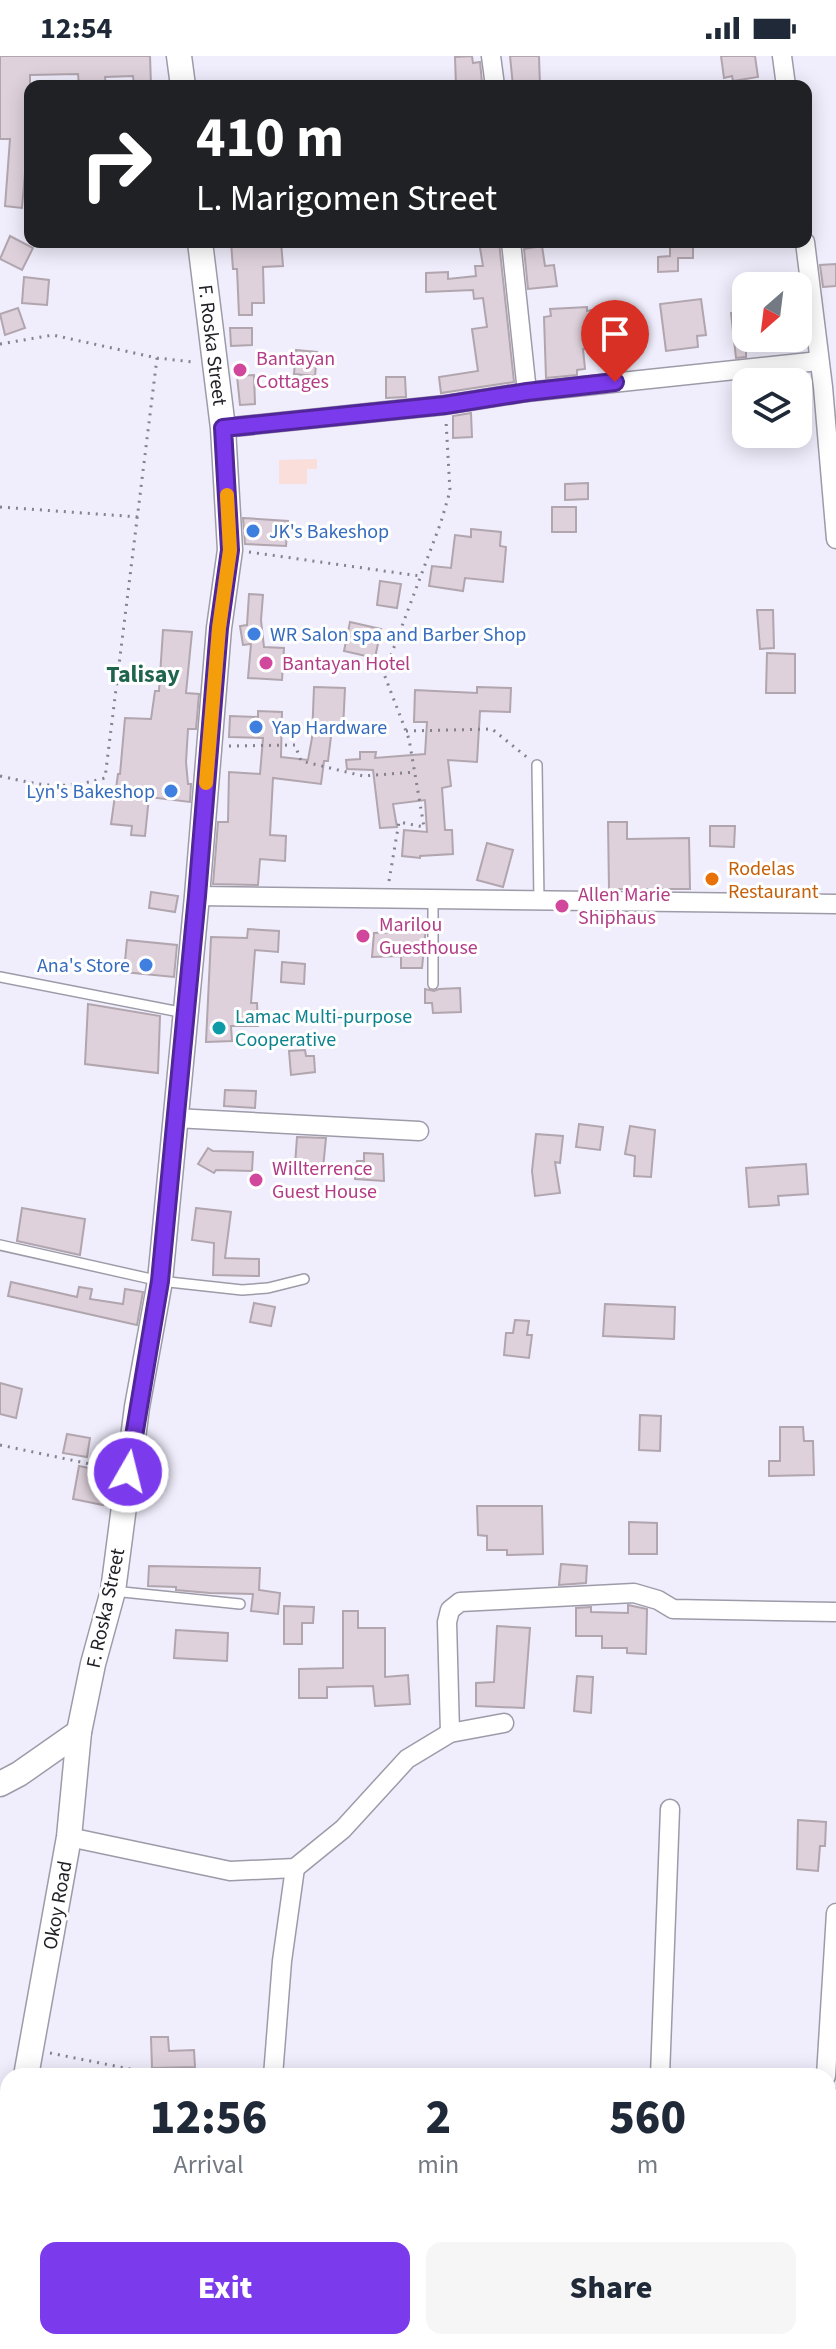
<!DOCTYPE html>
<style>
:root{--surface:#fff;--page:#f6f6f7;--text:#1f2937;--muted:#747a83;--accent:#7c3aed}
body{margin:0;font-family:"Source Sans 3",sans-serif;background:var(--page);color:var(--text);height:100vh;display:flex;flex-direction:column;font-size:30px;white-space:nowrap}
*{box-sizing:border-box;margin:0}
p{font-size:26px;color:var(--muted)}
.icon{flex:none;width:44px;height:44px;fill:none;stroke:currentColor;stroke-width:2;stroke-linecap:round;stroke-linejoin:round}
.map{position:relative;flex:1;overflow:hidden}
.details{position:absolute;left:0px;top:2012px;width:836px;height:282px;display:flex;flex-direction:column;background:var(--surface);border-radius:24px 24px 0 0;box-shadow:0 4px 20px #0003}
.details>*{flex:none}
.top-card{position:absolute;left:24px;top:24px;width:788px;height:168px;border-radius:16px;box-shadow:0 4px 20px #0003;background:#202124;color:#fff;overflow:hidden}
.needle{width:52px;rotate:208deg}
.tools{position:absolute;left:732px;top:216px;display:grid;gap:16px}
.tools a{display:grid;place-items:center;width:80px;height:80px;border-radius:16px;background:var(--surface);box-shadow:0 4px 20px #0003;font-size:40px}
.pin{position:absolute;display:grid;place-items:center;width:68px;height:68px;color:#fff;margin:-82px -34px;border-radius:50% 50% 50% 0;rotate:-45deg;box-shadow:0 0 8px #0007}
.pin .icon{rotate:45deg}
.me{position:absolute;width:88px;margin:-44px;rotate:8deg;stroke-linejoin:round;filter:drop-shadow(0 0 6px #0008)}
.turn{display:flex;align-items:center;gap:28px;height:168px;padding:0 40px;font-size:36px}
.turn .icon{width:104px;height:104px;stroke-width:2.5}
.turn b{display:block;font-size:56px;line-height:68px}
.eta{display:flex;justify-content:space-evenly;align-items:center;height:136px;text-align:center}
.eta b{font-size:48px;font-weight:800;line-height:56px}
.button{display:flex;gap:16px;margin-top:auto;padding:16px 40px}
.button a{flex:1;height:92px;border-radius:16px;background:var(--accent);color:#fff;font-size:32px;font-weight:800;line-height:92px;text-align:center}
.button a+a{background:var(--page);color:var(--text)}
.status{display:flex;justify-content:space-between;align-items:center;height:56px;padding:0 40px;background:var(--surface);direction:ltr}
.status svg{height:22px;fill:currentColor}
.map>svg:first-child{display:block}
.commercial{fill:#f9ded9}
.building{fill:#ded1db;stroke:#b1a5ae;stroke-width:2}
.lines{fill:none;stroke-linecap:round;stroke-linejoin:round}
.service-casing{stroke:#9e9ba9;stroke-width:12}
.minor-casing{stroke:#9e9ba9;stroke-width:21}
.secondary-casing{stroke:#9e9ba9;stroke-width:27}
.path{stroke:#84828c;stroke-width:3;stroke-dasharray:2 6;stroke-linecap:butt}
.service{stroke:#fff;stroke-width:9}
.minor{stroke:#fff;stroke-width:18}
.secondary{stroke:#fff;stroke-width:24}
.route-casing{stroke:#51269a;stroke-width:20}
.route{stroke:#7c3aed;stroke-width:14}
.slow{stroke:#f59e0b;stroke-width:14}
.hotel-dot{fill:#d1479c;stroke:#fff;stroke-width:3}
.shop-dot{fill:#3f7fe0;stroke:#fff;stroke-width:3}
.food-dot{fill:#e8710a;stroke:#fff;stroke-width:3}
.culture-dot{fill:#0f9aa8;stroke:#fff;stroke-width:3}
.labels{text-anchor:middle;stroke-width:6;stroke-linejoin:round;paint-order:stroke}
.street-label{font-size:20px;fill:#232127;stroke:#fff}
.hotel-label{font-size:20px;fill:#b23c85;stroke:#fff;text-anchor:start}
.shop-label{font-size:20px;fill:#366cbe;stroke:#fff;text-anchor:start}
.food-label{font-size:20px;fill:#c56008;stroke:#fff;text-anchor:start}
.culture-label{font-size:20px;fill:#0d838f;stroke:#fff;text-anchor:start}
.quarter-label{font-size:24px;font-weight:bold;fill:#1f654d;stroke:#fff}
</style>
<div class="status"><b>12:54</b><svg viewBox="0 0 49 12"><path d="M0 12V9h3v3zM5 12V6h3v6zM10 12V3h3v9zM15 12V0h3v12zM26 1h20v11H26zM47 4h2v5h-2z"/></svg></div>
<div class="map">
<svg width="836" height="2293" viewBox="0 0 836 2293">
<rect width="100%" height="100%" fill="#f0edfc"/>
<!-- commercial -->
<path class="commercial" d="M317 403V413H307V428H279V404Z"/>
<!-- building -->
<g class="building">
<path d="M0 0H150L151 30H134L133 20 105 21 106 30H79L78 18 30 19V93L27 94 22 152 5 150 10 83H0Z"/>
<path d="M472 0 473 7 480 6 482 27H477V30H456L455 1Z"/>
<path d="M510 0H539L540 30H513Z"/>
<path d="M721 0H755L758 21 733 25 732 20 724 22Z"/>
<path d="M10 180 33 192 22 214 0 203Z"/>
<path d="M231 186H281L283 210 263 211 264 247H252V259H239L237 213H233Z"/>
<path d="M479 186H499L514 326 441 337 439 321 478 315 472 273 487 271 483 242 474 243 473 234 426 236V217L448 216V223L476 220 475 210H483Z"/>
<path d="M693 186V202H678V215L658 216V201L670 200V187Z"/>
<path d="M542 190 545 210 554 209 557 230 528 233 524 193Z"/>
<path d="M836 208V230L823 231 820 209Z"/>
<path d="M24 221 49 224 47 249 22 247Z"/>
<path d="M701 243 706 279 697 280 698 291 666 295 660 248Z"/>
<path d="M587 251V255L592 254 594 286 587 287 588 293H583L585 313 577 314V319L546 322 544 261 551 260 550 253Z"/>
<path d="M18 252 25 272 5 279 0 258Z"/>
<path d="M746 255V301L736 302 731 257Z"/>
<path d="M230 272H252V289L231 290Z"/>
<path d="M296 294 317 296 315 320 294 318Z"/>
<path d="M254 319 255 348 240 349 237 320Z"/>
<path d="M386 321H405L406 341 386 342Z"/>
<path d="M471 357 472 381 453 382V360Z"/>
<path d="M588 427V443L565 444V428Z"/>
<rect x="552" y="451" width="24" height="25"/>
<path d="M243 462 288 465 286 490 245 488Z"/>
<path d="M471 473 501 476 500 490 506 491 503 526 465 522 463 535 429 530 432 510 451 512 455 479 471 481Z"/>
<path d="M380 525 401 528 397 552 377 549Z"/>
<path d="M249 538 263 539 261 564 264 591 284 592 282 624 248 622 251 588 243 589 240 570 247 569Z"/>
<path d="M757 554H773L774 592 760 593Z"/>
<path d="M350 566 381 573 375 602 344 595Z"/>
<path d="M163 574 192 576 186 637 199 638 196 673H188L186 706 188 728H191L190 746 149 741 145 780 131 779 132 770 111 768 118 718H120L125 662 151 663 155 635H159Z"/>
<path d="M767 597 795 598V637H766Z"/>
<path d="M314 631 345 632 343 673 332 672 328 705H324L321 728 273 722 270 779 286 780 285 805 260 803 258 829 213 828 218 766H228L229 716 260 718 263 682 229 681 230 660 258 661V655L282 656 281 701 308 704 312 682Z"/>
<path d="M477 631 511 632 510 656 480 655 477 706 448 704 451 730 442 732 445 774H452L453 798 420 800V802L402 800 404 774 427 776 425 744 393 748 397 771 380 772 373 714 347 713 346 704 360 703V696H376L375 702 425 698 427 666H414L415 634 477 637Z"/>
<path d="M608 766H627V783L689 782 690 833H609Z"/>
<path d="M710 770H735L734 791 710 790Z"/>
<path d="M487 787 513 794 503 831 477 824Z"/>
<path d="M151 836 178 840 175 856 149 852Z"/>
<path d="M399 870H426L422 912H401V900L372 901 374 877 399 876Z"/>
<path d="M248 873 279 875 278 896 255 894 251 947H257L258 970H231L232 985 206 986 211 881 247 882Z"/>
<path d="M127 884 177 889 174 921 124 916Z"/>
<path d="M282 906 305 908 304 928 281 926Z"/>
<path d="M460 932 461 956 433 957 432 947H425V933L434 935 439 933Z"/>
<path d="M88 948 160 960 158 1017 85 1008Z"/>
<path d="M305 994 306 1000H314L315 1016 291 1019 289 995Z"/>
<path d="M225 1034 256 1035 255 1052 224 1050Z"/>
<path d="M579 1068 603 1071 600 1094 576 1091Z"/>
<path d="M630 1070 655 1074 651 1121 634 1120 635 1100 625 1098Z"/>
<path d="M536 1078 563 1080 560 1107 555 1106 560 1137 535 1140 532 1115Z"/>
<path d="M297 1081 326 1082 323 1112 295 1109Z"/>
<path d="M208 1092 213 1095 253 1096 252 1115 216 1114 214 1117 198 1108Z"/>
<path d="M364 1097 383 1098 384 1125 355 1123 357 1105H364Z"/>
<path d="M806 1108 808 1138 778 1140 779 1149 749 1151 746 1112Z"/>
<path d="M22 1152 85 1163 80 1199 17 1185Z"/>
<path d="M196 1152 231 1156 225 1202 259 1203V1220L213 1219 214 1187 192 1184Z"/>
<path d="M11 1226 77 1241 79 1231 92 1233 90 1243 123 1248 125 1233 143 1236 137 1269 8 1240Z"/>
<path d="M254 1247 275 1251 271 1270 250 1266Z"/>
<path d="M605 1248 675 1251 674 1283 603 1280Z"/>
<path d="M515 1264 529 1265 527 1279H532L529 1302 504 1299 506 1277H513Z"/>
<path d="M0 1327 22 1333 16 1362 0 1358Z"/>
<path d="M640 1359 661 1360 660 1395 639 1394Z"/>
<path d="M780 1371H803L804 1385H813L814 1419 769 1420V1405H780Z"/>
<path d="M67 1378 90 1382 87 1401 63 1397Z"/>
<path d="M79 1410 109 1416 103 1449 73 1443Z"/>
<path d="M477 1450H542L543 1498 507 1499V1494H487V1480L478 1479Z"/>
<path d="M629 1466 657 1467V1498H629Z"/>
<path d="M561 1508 587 1510 586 1527 559 1529Z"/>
<path d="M149 1510 260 1512 259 1534 280 1537 278 1558 251 1555 253 1538 210 1537 176 1534V1531L148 1530Z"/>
<path d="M628 1549 647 1553 646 1598 627 1597V1592H602V1580H576V1552L591 1551V1556L628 1557Z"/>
<path d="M284 1550 314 1551 313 1567H302V1588H284Z"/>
<path d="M343 1555H358V1572H385V1621L408 1619 410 1648 375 1650 373 1630 327 1631V1642H299V1613L343 1612Z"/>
<path d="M497 1570 530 1572 524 1652 476 1650V1627L494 1626Z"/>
<path d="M176 1574 228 1577 227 1605 174 1602Z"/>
<path d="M577 1620 593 1621 591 1657 574 1655Z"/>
<path d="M798 1764 826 1766 825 1790H820L818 1815 797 1813Z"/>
<path d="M151 1981H168L169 1995 194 1994 195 2011 152 2012Z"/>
</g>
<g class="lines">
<!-- service casing -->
<g class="service-casing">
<g id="service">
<path d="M537 709 539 845"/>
<path d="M0 921 185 957"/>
<path d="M433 928V842"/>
<path d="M0 1189 160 1225 242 1234 268 1232 304 1223"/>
<path d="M113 1535 240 1548"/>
<path d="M808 2286 836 2293"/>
</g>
</g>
<!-- minor casing -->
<g class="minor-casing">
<g id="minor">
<path d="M491 0 495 30"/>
<path d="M782 0 786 30"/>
<path d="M511 186 527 336"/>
<path d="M805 186 823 331 836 483"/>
<path d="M223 372 445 349 527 336 819 305"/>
<path d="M197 840 836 848"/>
<path d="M175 1062 419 1075"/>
<path d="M450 1677 447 1566 450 1554 460 1546 634 1537 658 1544 673 1553 836 1556"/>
<path d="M69 1781 230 1815 295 1812 343 1773 407 1703 450 1677 504 1667"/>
<path d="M273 2020 282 1905 295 1812"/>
<path d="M660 2020 670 1753"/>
<path d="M826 2020 836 1857"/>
<path d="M828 2041 836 2042"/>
<path d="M828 2274 836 2269"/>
<path d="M48 2293 55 2286"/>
<path d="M143 2293 144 2286"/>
<path d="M444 2293V2286"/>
<path d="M593 2293 594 2286"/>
</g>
</g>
<!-- secondary casing -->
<g class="secondary-casing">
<g id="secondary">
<path d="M179 0 183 30"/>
<path d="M0 1728 19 1718 79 1676"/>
<path d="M26 2020 69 1781 79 1676 93 1608 113 1535 137 1351 160 1225 197 840 219 572 230 494 223 372 200 186"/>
<path d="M0 2157 8 2115"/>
</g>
</g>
<!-- path -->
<g class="path">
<path d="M0 288 53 279 157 302 193 306"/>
<path d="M0 451 139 461"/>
<path d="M249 496 420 520"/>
<path d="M406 675 492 673 528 702"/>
<path d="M229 690 295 689 301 705 363 720 415 716"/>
<path d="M0 720C44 730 61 734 105 722L157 302"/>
<path d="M389 825 399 766 424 771 409 683 384 618 441 466 450 435 446 365"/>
<path d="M0 1389 109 1412"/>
<path d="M50 1997 165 2020"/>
</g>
<!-- service -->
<use href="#service" class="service"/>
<!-- minor -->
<use href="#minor" class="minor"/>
<!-- secondary -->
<use href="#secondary" class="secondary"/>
</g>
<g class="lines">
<!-- route casing -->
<g class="route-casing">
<path id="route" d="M128 1416 160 1225 197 840 219 572 230 494 223 372 445 349 527 336 615 326"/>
</g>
<!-- route -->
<use href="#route" class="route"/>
<!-- slow -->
<path class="slow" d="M206 727 219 572 230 494 227 439"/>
</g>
<!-- markers -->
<g class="hotel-dot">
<circle cx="240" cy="314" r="8"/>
<circle cx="266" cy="607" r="8"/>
<circle cx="562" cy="850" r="8"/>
<circle cx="363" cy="880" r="8"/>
<circle cx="256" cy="1124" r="8"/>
</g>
<g class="shop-dot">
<circle cx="253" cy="475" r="8"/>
<circle cx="254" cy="578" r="8"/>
<circle cx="256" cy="671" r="8"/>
<circle cx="171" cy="735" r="8"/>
<circle cx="146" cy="909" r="8"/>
</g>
<circle class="food-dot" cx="712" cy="823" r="8"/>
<circle class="culture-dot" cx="219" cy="972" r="8"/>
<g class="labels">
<!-- street labels -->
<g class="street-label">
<text transform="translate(213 289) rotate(83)" y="7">F. Roska Street</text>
<text transform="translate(105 1552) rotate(-78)" y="7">F. Roska Street</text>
<text transform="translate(57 1849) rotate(-80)" y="7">Okoy Road</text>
</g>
<!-- hotel labels -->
<g class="hotel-label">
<text x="256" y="309">Bantayan<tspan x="256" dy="23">Cottages</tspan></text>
<text x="282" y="614">Bantayan Hotel</text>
<text x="578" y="845">Allen Marie<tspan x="578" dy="23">Shiphaus</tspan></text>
<text x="379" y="875">Marilou<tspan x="379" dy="23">Guesthouse</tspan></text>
<text x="272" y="1119">Willterrence<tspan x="272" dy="23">Guest House</tspan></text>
</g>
<!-- shop labels -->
<g class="shop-label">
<text x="269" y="482">JK's Bakeshop</text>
<text x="270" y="585">WR Salon spa and Barber Shop</text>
<text x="272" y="678">Yap Hardware</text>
<text x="155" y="742" text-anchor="end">Lyn's Bakeshop</text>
<text x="130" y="916" text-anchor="end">Ana's Store</text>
</g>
<!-- food labels -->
<g class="food-label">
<text x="728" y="819">Rodelas<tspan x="728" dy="23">Restaurant</tspan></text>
</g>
<!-- culture labels -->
<g class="culture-label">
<text x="235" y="967">Lamac Multi-purpose<tspan x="235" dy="23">Cooperative</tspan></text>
</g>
<!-- quarter labels -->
<g class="quarter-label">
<text x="143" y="626">Talisay</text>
</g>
</g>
</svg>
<div class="tools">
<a><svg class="needle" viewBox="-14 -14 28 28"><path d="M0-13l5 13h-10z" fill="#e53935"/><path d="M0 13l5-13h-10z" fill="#747a83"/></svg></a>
<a><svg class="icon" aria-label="layers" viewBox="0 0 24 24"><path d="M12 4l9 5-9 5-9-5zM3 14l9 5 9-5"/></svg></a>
</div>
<div class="pin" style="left:615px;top:326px;background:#d93025"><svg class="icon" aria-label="arrive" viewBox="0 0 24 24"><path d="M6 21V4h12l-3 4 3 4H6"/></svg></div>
<svg class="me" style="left:128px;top:1416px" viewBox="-20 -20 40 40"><circle r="17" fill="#7c3aed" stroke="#fff" stroke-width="3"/><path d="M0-11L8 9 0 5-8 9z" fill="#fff"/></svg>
<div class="top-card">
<div class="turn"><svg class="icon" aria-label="right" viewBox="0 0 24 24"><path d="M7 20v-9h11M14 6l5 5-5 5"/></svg><div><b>410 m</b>L. Marigomen Street</div></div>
</div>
<section class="details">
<div class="eta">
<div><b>12:56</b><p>Arrival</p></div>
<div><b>2</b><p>min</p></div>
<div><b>560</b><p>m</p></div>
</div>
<div class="button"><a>Exit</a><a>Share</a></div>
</section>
</div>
